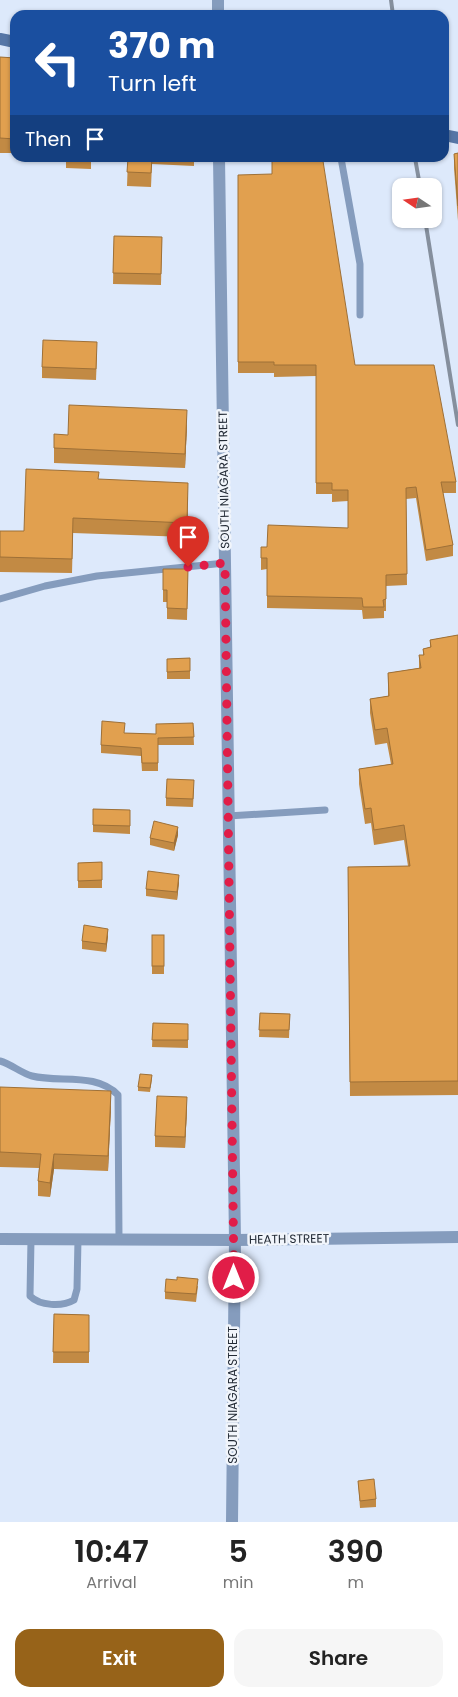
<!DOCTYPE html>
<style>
:root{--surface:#fff;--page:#f6f6f6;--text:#222;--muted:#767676;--accent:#976319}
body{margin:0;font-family:Poppins,sans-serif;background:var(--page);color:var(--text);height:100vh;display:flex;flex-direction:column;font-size:19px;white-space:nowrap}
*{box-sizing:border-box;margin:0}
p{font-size:16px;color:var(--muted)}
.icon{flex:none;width:28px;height:28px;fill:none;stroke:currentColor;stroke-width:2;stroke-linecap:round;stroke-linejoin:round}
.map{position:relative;height:1522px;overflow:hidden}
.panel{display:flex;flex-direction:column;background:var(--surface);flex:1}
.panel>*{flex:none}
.banner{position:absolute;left:10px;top:10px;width:439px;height:152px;border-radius:15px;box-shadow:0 1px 4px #0004;background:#1a4fa0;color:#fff;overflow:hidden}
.needle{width:32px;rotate:283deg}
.controls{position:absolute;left:392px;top:178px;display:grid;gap:10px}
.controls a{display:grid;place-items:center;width:50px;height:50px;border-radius:10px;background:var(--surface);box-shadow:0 1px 4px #0004;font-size:25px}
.pin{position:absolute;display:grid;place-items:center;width:42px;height:42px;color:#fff;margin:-51px -21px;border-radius:50% 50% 50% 0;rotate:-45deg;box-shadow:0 0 5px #0007}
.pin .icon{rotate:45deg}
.me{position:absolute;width:55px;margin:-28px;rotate:0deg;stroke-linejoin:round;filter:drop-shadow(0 0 4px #0008)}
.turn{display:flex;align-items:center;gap:18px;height:105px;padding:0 15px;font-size:22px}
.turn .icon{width:65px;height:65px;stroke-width:2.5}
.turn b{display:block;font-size:35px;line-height:42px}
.then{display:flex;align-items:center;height:48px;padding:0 15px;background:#0003;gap:10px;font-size:19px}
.eta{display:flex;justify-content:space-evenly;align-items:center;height:85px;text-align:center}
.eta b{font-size:30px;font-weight:600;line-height:35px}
.button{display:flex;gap:10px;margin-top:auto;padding:10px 15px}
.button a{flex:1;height:58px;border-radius:15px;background:var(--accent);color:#fff;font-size:20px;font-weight:600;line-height:58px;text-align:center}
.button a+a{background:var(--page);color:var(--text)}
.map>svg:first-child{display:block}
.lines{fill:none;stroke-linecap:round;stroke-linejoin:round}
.lane{stroke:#859cbd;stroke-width:7}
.street{stroke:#859cbd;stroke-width:12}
.secondary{stroke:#5676a6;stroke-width:12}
.rail{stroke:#858f9d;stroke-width:4}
.wall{fill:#c28a44}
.shaded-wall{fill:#9e7037}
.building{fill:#e1a04f;stroke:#9e7037}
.route{stroke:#e11d48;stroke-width:9;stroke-dasharray:0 16.2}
.labels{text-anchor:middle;stroke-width:5;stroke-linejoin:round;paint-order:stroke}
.street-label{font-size:12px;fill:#222a35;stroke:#f1f5fb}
</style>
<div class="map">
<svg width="458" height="1522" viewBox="0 0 458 1522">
<rect width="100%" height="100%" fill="#dde9fb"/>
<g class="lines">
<!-- lane -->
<g class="lane">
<path d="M341 158 360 264V315"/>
<path d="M0 599 45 586 97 576 225 563"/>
<path d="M228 816 325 810"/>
<path d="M0 1061C11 1064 21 1073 32 1076 60 1083 96 1072 118 1095L119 1239"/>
<path d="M31 1239 30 1296C40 1306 62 1307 74 1300L77 1289 78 1239"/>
</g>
<!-- street -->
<g class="street">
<path d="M218 15V0"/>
<path d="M219 158 235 1240 232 1522"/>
<path d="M0 1239 235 1240 458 1237"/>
</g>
<!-- secondary -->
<g class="secondary">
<path d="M0 39 15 42"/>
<path d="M444 135 458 138"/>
</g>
<!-- rail -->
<g class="rail">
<path d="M391 0 393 15"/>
<path d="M415 158 420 186"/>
<path d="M425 219 458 425"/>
</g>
</g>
<!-- wall -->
<g class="wall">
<path d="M0 57 15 58V153H0Z"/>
<path d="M458 153V221L454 168V154Z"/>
<path d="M66 158H91V169L66 168Z"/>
<path d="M128 158H194V166L152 164 151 187 127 186Z"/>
<path d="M238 175 355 365 456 482V493H443L453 545V556L426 561 416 498 406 499 407 585 386 586V611H384V618L363 619 362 610 267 608V569L261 570V558L267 547 348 528V501L332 502V494H316V376L274 377V373H238Z"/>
<path d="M114 236 162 237 161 285 113 284Z"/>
<path d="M97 354 96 380 42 378V367Z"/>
<path d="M187 425 185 468 54 463V448L68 435Z"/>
<path d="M99 479 188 497 187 537 73 533 72 573 0 572V531H24Z"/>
<path d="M163 569H188L187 620 167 619V602H163Z"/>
<path d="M458 635V1095L350 1096 348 867 408 866 404 840 374 845 371 823 365 824 359 784V769L391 764 387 743 375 745 370 713V699L388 696V673L419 668V655H423V649L430 647V640Z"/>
<path d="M190 658V679H167V659Z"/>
<path d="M193 723 194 745H158V771H142L141 756 101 753V745L125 733 156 734Z"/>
<path d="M194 788 193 807 166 806V798Z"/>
<path d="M93 809 130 810V834L93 832Z"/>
<path d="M178 835 174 851 150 845V838Z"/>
<path d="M102 862V888H78V863Z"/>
<path d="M179 882 177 900 146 896V889Z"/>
<rect x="152" y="935" width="12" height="39"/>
<path d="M108 936 106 952 82 949V941Z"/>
<path d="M260 1013 290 1014 289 1038 259 1037Z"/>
<path d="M153 1023 188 1024V1048L152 1047Z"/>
<path d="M152 1079 150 1092 138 1091V1087Z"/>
<path d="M0 1087 111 1106 108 1171 54 1169 50 1197 38 1196V1181L39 1168 0 1167Z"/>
<path d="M187 1109 185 1148 155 1147V1136Z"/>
<path d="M198 1286 196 1302 165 1299V1292Z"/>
<path d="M54 1314 89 1315V1363H53Z"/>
<path d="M358 1481 376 1499V1507L360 1508Z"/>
</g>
<!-- shaded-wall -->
<g class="shaded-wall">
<path d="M187 410V425L185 468V454Z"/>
<path d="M188 483V497L187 537V523Z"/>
<path d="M178 827V835L174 851V843Z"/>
<path d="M179 875V882L177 900V892Z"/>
<path d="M108 929V936L106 952V944Z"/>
<path d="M111 1091V1106L108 1171V1156Z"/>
<path d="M187 1097V1109L185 1148V1137Z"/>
<path d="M54 1154V1169L50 1197V1183Z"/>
</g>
<!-- building -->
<g class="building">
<path d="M0 57 15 58V139L0 138Z"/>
<path d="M458 153V206L454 154Z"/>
<path d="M128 158H152L151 173 127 172Z"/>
<path d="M272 161H323L355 365H434L456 482H441L453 545 426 550 416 487 406 488 407 574 386 575V599L383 600 384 607H363L362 598 267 596V558H261V547H267L268 525 348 528V490H332V483H316V365H274V362H238V175L272 174Z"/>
<path d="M114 236 162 237 161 274 113 273Z"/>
<path d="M43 340 97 342 96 369 42 367Z"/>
<path d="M69 405 187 410 185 454 54 448V434L68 435Z"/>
<path d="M26 469 99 472 98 479 188 483 187 523 73 518 72 559 0 557V531H24Z"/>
<path d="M163 569H188L187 609 167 608V590H163Z"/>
<path d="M458 635V1081L350 1082 348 867 410 866 404 825 374 830 371 808 365 809 359 769 393 764 387 728 375 730 370 699 389 696 388 673 421 668 419 655H424L423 649 431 647 430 640Z"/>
<path d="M190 658V671L167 672V659Z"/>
<path d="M102 721 125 723 124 733 156 734V724L193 723 194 737 158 738V763H142L141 748 101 745Z"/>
<path d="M167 779 194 780 193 799 166 798Z"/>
<path d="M93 809 130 810V826L93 825Z"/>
<path d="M154 821 178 827 174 843 150 838Z"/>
<path d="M102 862V880L78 881V863Z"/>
<path d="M148 871 179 875 177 892 146 889Z"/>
<path d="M84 925 108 929 106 944 82 941Z"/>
<rect x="152" y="935" width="12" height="31"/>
<path d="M260 1013 290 1014 289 1030H259Z"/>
<path d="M153 1023 188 1024V1040H152Z"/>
<path d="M140 1074 152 1075 150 1088 138 1087Z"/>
<path d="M0 1087 111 1091 108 1156 54 1154 50 1183 38 1181 41 1154 0 1152Z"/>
<path d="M157 1096 187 1097 185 1137 155 1136Z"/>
<path d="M177 1277 198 1279 196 1294 165 1292 166 1279 177 1280Z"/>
<path d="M54 1314 89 1315V1352H53Z"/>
<path d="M374 1479 376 1499 360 1501 358 1481Z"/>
</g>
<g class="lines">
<!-- route -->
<path class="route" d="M188 567 225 563 234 1278"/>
</g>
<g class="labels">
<!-- street labels -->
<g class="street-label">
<text transform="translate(224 480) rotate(-91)" y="4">SOUTH NIAGARA STREET</text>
<text transform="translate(289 1239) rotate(-1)" y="4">HEATH STREET</text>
<text transform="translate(233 1395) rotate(-90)" y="4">SOUTH NIAGARA STREET</text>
</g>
</g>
</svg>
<div class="controls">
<a><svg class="needle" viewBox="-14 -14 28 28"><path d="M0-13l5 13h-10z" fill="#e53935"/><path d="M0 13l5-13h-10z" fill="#767676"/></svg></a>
</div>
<div class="pin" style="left:188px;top:567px;background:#d93025"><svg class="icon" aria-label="arrive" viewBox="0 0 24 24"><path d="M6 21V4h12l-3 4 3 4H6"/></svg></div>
<svg class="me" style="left:234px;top:1278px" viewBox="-20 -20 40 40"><circle r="17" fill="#e11d48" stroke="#fff" stroke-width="3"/><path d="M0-11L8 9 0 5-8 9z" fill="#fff"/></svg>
<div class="banner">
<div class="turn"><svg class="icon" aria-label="left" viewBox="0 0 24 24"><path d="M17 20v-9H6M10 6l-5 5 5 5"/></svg><div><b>370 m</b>Turn left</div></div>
<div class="then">Then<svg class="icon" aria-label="arrive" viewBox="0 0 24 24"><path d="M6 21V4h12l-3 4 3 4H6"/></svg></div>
</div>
</div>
<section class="panel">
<div class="eta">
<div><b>10:47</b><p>Arrival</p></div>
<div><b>5</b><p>min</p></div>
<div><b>390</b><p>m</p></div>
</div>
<div class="button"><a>Exit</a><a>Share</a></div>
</section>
